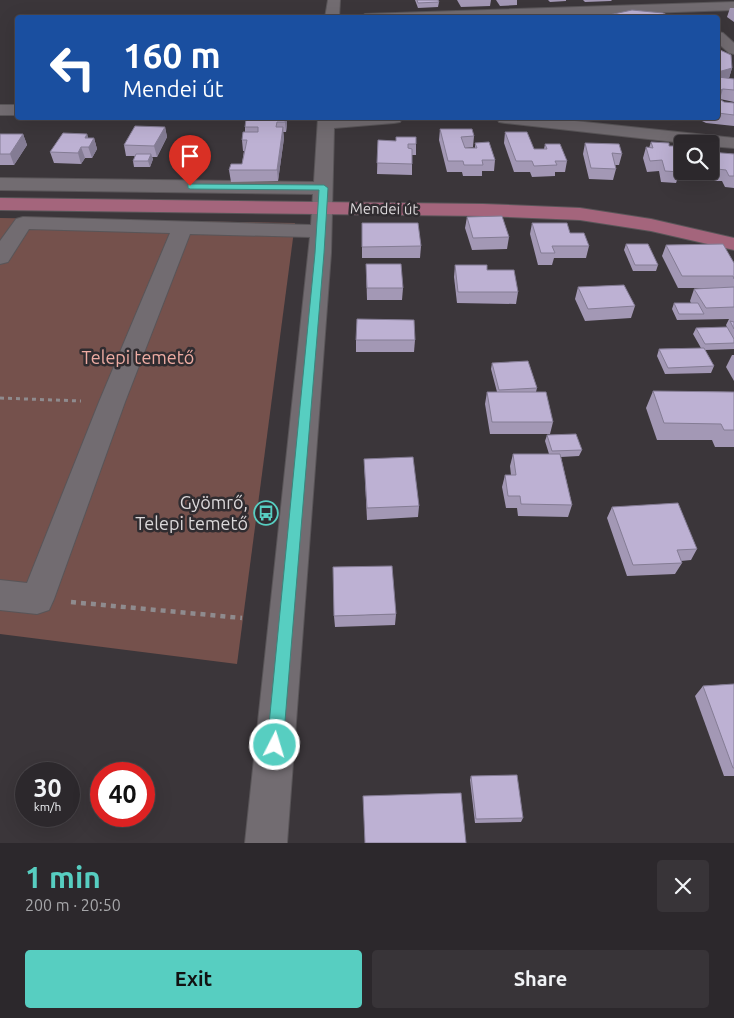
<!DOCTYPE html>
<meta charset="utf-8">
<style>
:root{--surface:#2c282c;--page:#383438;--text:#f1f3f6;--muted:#a6a6a9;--line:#484448;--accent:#57cec1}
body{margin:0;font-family:Ubuntu,sans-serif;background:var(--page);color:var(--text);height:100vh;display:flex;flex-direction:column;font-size:19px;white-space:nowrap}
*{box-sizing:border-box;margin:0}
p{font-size:16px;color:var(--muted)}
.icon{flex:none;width:28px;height:28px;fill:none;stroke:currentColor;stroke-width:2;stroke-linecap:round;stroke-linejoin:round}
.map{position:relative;height:843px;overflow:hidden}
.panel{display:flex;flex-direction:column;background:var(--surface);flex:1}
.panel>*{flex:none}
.hud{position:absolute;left:15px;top:15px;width:705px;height:105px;border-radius:5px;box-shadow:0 5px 20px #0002,0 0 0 1px var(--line);background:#1a4fa0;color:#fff;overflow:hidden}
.fabs{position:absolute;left:674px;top:135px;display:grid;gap:10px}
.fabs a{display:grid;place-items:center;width:45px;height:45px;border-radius:5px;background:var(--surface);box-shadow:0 5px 20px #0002,0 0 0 1px var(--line);font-size:25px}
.speed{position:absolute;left:15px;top:762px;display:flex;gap:10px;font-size:25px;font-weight:700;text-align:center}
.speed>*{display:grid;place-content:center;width:65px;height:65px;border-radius:50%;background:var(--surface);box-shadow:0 5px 20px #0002,0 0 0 1px var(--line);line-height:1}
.speed small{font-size:12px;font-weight:400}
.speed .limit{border:8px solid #d22;background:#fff;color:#111}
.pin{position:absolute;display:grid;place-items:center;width:42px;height:42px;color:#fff;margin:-51px -21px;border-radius:50% 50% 50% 0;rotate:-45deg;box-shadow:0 0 5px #0007}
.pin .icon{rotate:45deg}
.me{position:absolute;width:55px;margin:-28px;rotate:5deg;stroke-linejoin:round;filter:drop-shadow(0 0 4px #0008)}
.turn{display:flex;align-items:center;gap:18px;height:105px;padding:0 25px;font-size:22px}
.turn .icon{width:65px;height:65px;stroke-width:2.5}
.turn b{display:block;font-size:35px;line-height:42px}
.round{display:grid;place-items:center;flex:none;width:52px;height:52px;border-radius:5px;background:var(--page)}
.overview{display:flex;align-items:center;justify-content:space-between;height:85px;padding:0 25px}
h1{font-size:30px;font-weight:700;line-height:38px;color:var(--accent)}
.action{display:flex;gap:10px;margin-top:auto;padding:10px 25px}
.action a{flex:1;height:58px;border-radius:5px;background:var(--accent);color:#111;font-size:20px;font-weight:700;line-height:58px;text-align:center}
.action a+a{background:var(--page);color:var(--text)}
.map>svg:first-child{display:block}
.green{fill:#75514c}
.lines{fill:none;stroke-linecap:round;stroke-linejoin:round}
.minor-casing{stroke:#595558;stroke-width:2}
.major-casing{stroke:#595558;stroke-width:2}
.path-far1{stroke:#8f8b8e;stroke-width:3;stroke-dasharray:4 4;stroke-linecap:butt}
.path{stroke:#8f8b8e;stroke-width:4.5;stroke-dasharray:5 5;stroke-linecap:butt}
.minor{fill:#726c71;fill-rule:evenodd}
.major{fill:#a4657c;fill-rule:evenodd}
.wall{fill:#a398b5}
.shaded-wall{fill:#847c94}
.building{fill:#bdb1d3;stroke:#847c94}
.route{fill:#57cec1;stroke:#39867d}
.labels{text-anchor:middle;stroke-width:5;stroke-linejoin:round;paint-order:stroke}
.far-street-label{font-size:15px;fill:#dad7d9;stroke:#302c30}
.park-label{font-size:18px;fill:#eeaca3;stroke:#302c30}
.poi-label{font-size:18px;fill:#dad7d9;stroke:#302c30;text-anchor:end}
</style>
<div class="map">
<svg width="734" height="843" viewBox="0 0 734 843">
<rect width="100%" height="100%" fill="#3b363a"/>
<!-- green -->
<path class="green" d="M0 218 295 223 237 664 0 634Z"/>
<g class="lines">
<!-- minor casing -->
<g class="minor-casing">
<g id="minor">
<path d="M328 0H340L339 18H325Z"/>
<path d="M734 2V10L502 18H359L365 14Z"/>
<path d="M718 32 723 33 734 43V54L729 53 718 43Z"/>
<rect x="0" y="105" width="18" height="10"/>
<path d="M318 118H402L400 122 394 123 334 128 331 253 287 843H245L310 237 190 234 125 402 54 599 49 610 37 614 0 610V580L27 583 99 402 170 233 29 229 8 262 0 264V241L16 219 23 217 311 225 313 194 0 190V178L314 182Z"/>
<path d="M497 118H547L734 138V148L710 146V144H693L505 123 499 122Z"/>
</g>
</g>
<!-- major casing -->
<g class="major-casing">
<path id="major" d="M0 198 483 204 580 208 651 219 734 238V250L651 231 580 220 483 216 0 210Z"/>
</g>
<!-- path-far1 -->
<path class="path-far1" d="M0 398 81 401"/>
<!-- path -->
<path class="path" d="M71 602 242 618"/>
<!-- minor -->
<use href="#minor" class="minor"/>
<!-- major -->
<use href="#major" class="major"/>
</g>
<!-- wall -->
<g class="wall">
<path d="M415 0H438L439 2 438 7 418 8Z"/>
<path d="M457 0H491L490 6 461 7Z"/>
<path d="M496 0H517V5L500 6Z"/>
<path d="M548 0H566V1L550 2Z"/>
<path d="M583 0H612L611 1 585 2Z"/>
<path d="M730 8H734V22L727 17Z"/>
<path d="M718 49 732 68 729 78H727L734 79V102L720 99 724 102 734 103V126L706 123 696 118H718Z"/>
<path d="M260 118H287V124L286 132H283L284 138 278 181 231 182 229 170 242 164 244 151H243L242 140 245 132V127L259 119Z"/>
<path d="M165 127 167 137 157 157H152L153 159 150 167H134L133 161 135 156H126L124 145Z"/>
<path d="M440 129 474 136 473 147H464L475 148V143L495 160 494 171H482V176H463L462 172H447L439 140Z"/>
<path d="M505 132 534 149H544L545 144 567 161 565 172H555V176L532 177 530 172H514L504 143Z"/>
<path d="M0 134H23L27 145 14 165H0Z"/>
<path d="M87 134 88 138H94L97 149 92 158H85L81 164 54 163 50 152Z"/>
<path d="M378 140 416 144V155H412V175L377 174Z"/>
<path d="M651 142 669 146 682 155 678 166 680 172 676 183 661 182 659 171 647 172 643 158 646 147 649 148Z"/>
<path d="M585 143 622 154 619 165H615L616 169 613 180 589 179 583 154Z"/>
<path d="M710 152 734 154V188L725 187 722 181H712L708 171H710Z"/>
<path d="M467 217 509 237 507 249 472 250 465 228Z"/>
<path d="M362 223 421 246 420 258H362Z"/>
<path d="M532 223 570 233 589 246 586 258H554L552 265H538L530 234Z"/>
<path d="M626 244 658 265 656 271H633L624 250Z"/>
<path d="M666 245 734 263V349L705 350 714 366 711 373 665 374 657 356 659 349 701 348 693 334 696 328 727 327 726 325 729 319 677 320 672 309 674 303H691L690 301 694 289 717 288H678L662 256Z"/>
<path d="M366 264 403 288 402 300H367Z"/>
<path d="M455 265 487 270 518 292 516 304 457 303 454 277Z"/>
<path d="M578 287 635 306 631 318 585 321 575 299Z"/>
<path d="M356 340H415L414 352H356Z"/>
<path d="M732 355H734V381L726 367Z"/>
<path d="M492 363 537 388 536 392 553 422 550 434H490L485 404 487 392H497L491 369Z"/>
<path d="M653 391 734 392V447H715L712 440H657L646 408Z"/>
<path d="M547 435 582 450 579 456 561 457 572 505 568 517 518 516 517 508H506L502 487 505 475H511L510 466 513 454H549L545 441Z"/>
<path d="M364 459 419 506 418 517 367 520Z"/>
<path d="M612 507 697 549 691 560 681 561 682 563 675 574 627 576 607 518Z"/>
<path d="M396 614 395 625 335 627 334 616Z"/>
<path d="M734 684V776H724L695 696 703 686Z"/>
<path d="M471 776 523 818 521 822 475 823 470 780Z"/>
</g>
<!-- shaded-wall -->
<g class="shaded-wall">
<path d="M732 68 729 78 718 81V72Z"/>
<path d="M723 89 720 99 718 100V91Z"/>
<path d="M286 118H287V124L286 132 285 122Z"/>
<path d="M165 127 167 137 157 157 154 146Z"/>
<path d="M283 127 284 138 278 181 277 170Z"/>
<path d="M23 134 27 145 14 165 10 154Z"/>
<path d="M87 134 90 144 94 138 97 149 92 158 85 138Z"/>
<path d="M81 147 85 158 81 164 78 153Z"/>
<path d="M151 154 153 159 150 167 148 161Z"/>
</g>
<!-- building -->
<g class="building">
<path d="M417 0H438L439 2 418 3Z"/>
<path d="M632 10 663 13 673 18H608L609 15Z"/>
<path d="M718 49 731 55 732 68 718 72Z"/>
<path d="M718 77 734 79V90L723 89 718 91Z"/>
<path d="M718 98 724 102 734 103V115L718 113Z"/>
<path d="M260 118H286L285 122H277L276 127H283L277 170H229L231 164H242L247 140H242L243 132H258V127H245L246 119H259Z"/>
<path d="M135 126 165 127 154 146 124 145Z"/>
<path d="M440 129H472L474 136 461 137 465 148H477L475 143 489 142 495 160H482L483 165H464L463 161H448Z"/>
<path d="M505 132H527L534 149H547L545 144H560L567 161H555L557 165 534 166 532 161H516Z"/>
<path d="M63 133 87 134 85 138H94L89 147H81L78 153 50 152Z"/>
<path d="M0 134H23L10 154H0Z"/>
<path d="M396 137H416V144H408V148L412 149V164L377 163 378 140 396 141Z"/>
<path d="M651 142 669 143V146H679L682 155H675L680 172 665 171 662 160 650 161 646 147 653 148Z"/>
<path d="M585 143 619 144 622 154 612 153 616 169 591 168Z"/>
<path d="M710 152 734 154V176H729L726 170 717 169 710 155Z"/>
<path d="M136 154H151L148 161H133Z"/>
<path d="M502 216 509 237 473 238 467 217Z"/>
<path d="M362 223H418L421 246 362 247Z"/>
<path d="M532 223H567L570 233H584L589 246H552L555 253H541Z"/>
<path d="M626 244H648L658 265H635Z"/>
<path d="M723 244 734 263V279L733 276H682L666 245Z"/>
<path d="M366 264H401L403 288H367Z"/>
<path d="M455 265H487V270H514L518 292H458Z"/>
<path d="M624 285 635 306 588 309 578 287Z"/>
<path d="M734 287V307L706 308 694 289Z"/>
<path d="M674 303H698L704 314H679Z"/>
<path d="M357 319 414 320 415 340H356Z"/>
<path d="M730 321 734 322V329Z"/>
<path d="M727 327 734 339V343L705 344 696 328Z"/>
<path d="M704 348 714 366 668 368 659 349Z"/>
<path d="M528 361 537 388 499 390 492 363Z"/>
<path d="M653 391 734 392V430H724L721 424 664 423Z"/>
<path d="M487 392H546L553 422H492Z"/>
<path d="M576 434 582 450 552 451 547 435Z"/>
<path d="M513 454H560L572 505 521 504 520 496H508L505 475H516Z"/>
<path d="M413 457 419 506 367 508 364 459Z"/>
<path d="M678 503 697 549 677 550 682 563 633 565 612 507Z"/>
<path d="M392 566 396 614 334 616 333 567Z"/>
<path d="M734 684V768H733L703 686Z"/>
<path d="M517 775 523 818 476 819 471 776Z"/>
<path d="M461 793 466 843H365L363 796Z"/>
</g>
<!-- route -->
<path class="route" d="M188 184 324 185 328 188 324 253 283 745 281 750 275 753 269 750 267 745 315 253 319 190 190 189 188 188Z"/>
<!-- icons -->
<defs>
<g id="bus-ring" transform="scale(1.25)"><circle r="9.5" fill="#302c30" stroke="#57cec1" stroke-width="1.5"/><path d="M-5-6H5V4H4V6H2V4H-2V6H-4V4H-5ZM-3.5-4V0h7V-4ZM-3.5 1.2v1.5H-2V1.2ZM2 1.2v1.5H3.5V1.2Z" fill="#57cec1"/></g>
</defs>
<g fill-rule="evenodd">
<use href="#bus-ring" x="266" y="513"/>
</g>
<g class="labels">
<!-- far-street labels -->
<g class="far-street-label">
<text transform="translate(384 209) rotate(1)" y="5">Mendei út</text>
</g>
<!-- park labels -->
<g class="park-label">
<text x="138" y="364">Telepi temető</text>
</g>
<!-- poi labels -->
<g class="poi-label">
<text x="248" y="509">Gyömrő,<tspan x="248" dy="21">Telepi temető</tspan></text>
</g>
</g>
</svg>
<div class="fabs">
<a><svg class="icon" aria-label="search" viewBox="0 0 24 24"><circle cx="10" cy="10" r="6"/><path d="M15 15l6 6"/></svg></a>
</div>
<div class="speed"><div>30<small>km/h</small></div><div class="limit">40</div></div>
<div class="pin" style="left:190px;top:186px;background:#d93025"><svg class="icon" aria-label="arrive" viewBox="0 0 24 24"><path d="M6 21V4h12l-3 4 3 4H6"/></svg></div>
<svg class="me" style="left:275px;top:745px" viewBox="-20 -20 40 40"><circle r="17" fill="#57cec1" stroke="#fff" stroke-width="3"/><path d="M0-11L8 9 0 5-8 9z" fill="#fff"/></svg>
<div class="hud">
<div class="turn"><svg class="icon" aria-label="left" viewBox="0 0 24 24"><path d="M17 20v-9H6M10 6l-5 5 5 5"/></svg><div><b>160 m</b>Mendei út</div></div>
</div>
</div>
<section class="panel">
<div class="overview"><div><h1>1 min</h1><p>200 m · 20:50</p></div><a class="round"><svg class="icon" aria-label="close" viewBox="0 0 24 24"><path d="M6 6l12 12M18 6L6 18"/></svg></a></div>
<div class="action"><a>Exit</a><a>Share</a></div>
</section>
